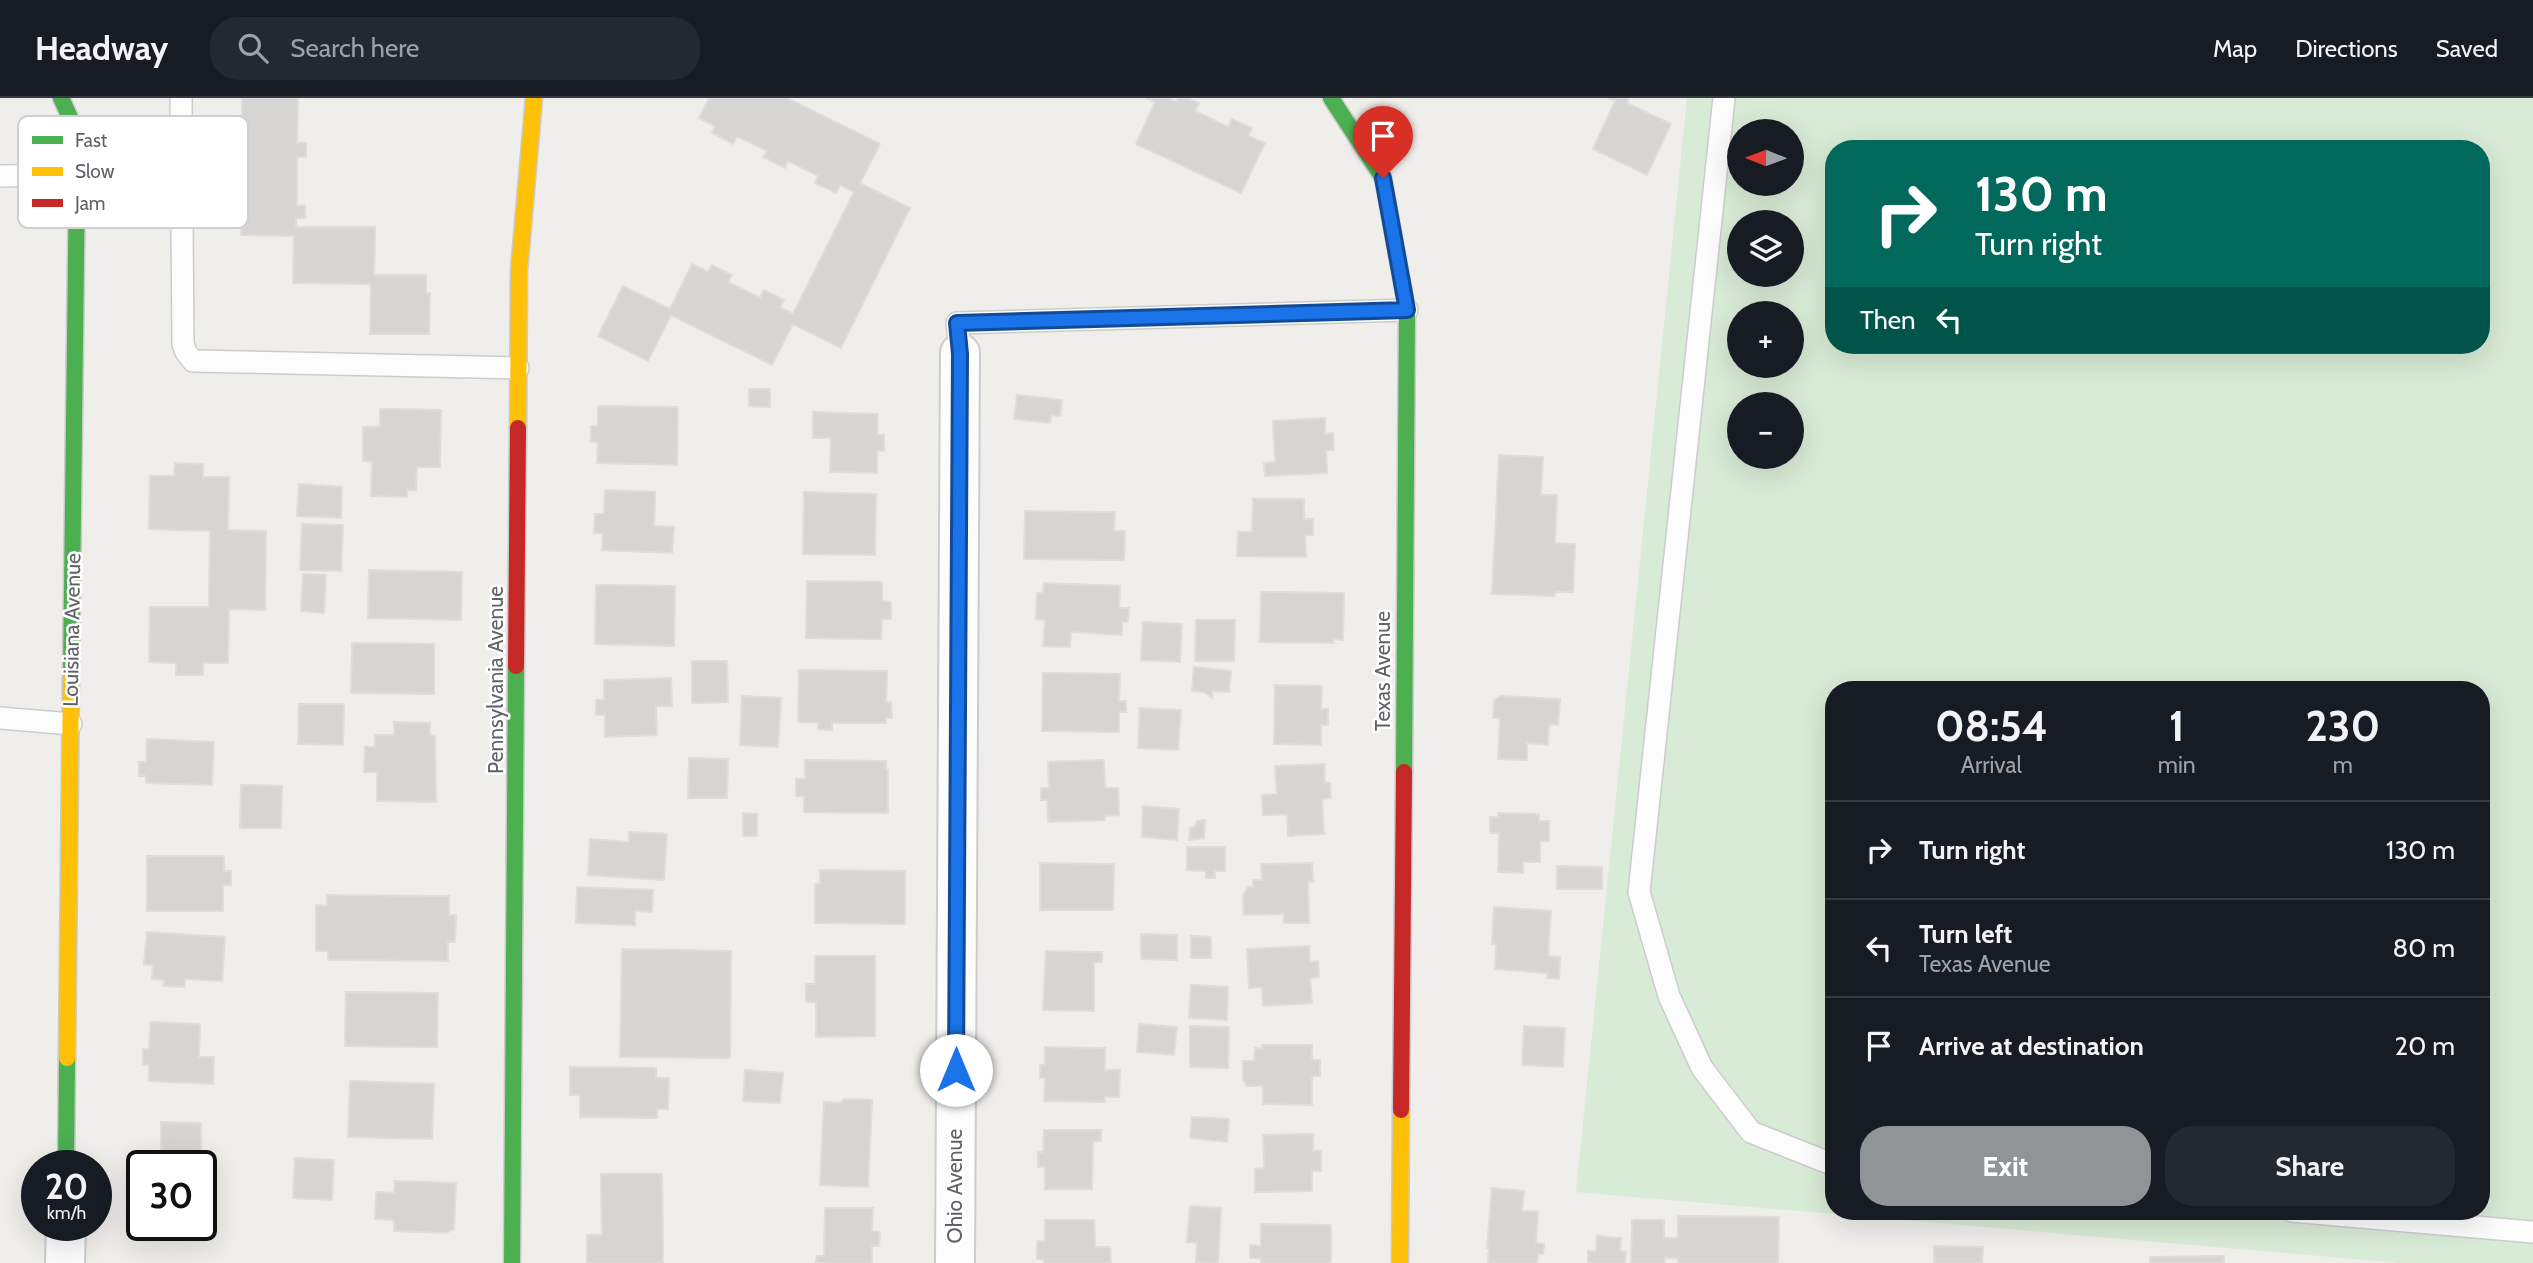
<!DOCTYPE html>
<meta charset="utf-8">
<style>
:root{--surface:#171b24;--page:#242831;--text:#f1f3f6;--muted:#9ea1a6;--line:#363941;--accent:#919496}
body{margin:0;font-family:Cabin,sans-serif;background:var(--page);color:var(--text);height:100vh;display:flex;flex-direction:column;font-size:26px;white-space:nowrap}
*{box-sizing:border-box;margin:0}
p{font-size:23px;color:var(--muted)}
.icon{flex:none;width:38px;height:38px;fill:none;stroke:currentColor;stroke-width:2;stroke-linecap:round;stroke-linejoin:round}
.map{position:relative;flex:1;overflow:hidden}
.sheet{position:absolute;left:1825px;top:583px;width:665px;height:539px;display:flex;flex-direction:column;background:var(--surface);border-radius:28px;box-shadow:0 7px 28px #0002}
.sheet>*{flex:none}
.banner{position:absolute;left:1825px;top:42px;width:665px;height:214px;border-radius:28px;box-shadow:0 7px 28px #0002;background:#00695c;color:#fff;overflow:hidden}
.needle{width:46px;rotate:271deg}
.tools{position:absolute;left:1727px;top:21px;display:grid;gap:14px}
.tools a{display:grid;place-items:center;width:77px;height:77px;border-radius:50%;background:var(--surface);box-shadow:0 7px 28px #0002;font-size:35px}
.speed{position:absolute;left:21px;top:1052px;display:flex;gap:14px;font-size:35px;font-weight:700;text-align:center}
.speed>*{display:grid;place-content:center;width:91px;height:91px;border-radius:50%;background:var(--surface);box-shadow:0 7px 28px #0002;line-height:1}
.speed small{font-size:18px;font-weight:400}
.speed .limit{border:4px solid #111;border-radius:10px;background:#fff;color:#111}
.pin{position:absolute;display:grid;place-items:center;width:60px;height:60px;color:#fff;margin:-72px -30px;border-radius:50% 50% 50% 0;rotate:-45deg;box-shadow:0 0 7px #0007}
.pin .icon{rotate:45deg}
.me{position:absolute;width:77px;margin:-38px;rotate:0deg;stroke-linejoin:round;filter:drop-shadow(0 0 5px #0008)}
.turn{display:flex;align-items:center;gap:24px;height:147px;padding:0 35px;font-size:32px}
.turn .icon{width:91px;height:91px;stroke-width:2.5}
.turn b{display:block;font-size:49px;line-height:60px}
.then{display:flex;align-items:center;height:66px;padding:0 35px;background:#0003;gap:14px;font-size:26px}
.eta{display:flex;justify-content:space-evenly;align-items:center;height:119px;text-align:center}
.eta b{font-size:42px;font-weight:700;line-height:49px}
.action{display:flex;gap:14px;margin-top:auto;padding:14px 35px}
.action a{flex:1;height:80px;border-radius:28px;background:var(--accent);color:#fff;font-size:28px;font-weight:700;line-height:80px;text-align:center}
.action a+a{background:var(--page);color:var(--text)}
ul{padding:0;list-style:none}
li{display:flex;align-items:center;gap:21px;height:98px;padding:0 35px;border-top:2px solid var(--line)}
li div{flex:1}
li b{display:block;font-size:26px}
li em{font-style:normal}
header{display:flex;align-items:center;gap:42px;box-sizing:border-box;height:98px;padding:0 35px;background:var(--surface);border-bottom:2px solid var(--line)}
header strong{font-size:33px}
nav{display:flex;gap:38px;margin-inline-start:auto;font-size:24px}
.search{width:490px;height:63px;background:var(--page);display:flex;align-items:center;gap:18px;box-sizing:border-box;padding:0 24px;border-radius:28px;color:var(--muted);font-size:26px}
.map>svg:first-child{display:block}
.green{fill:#d8ebd6;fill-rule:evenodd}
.building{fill:#d6d5d3;stroke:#deddd9;stroke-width:2}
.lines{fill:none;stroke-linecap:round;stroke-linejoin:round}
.lane-casing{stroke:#cbcccc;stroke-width:24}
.street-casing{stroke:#cbcccc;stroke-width:42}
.fast-casing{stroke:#cacacb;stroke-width:19}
.slow-casing{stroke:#cacacb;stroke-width:19}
.jam-casing{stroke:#cacacb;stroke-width:19}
.lane{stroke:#fdfcfc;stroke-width:21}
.street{stroke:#fdfcfc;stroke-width:38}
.fast{stroke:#4caf50;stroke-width:16}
.slow{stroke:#ffc107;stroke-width:16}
.jam{stroke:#c62828;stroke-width:16}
.route-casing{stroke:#114b97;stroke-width:18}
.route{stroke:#1a73e8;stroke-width:12}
.labels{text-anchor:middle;stroke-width:5;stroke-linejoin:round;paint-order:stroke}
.street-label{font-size:21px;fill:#5f6368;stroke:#fff}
.key{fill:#fff;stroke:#cfd0d2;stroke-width:2}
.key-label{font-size:19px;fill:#5f6368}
</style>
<header>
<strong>Headway</strong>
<div class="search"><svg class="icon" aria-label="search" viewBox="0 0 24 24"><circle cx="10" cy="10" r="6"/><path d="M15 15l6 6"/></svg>Search here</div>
<nav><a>Map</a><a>Directions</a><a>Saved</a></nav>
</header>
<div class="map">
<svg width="2533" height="1165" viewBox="0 0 2533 1165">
<rect width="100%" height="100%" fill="#efeeea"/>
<!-- green -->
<path class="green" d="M1687 0H2533V1165H2402L1576 1094ZM1740 33H1792V86H1740ZM1834 51H2482V247H1834ZM1740 124H1792V177H1740ZM1740 215H1792V268H1740ZM1740 306H1792V359H1740ZM1834 592H2482V1113H1834Z"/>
<!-- building -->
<g class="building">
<path d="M242 0H298L297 45H306V59H297V107L305 108V120H296V129H375L374 177H426V195H430L429 236H370L371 186 293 185 294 138 241 137 242 74H231V32L242 33Z"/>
<path d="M709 0H787L880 46 860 85 910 110 841 250 793 226 772 267 671 217 648 263 598 238 623 188 670 211 692 166 708 174 712 167 732 177 728 184 760 200 764 192 784 202 780 209 793 216 854 94 840 87 836 95 815 85 818 78 788 63 785 70 763 59 767 53 737 38 733 46 712 35 715 28 699 20Z"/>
<path d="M1146 0H1168L1176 4 1178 0H1187L1199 5 1195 13 1228 29 1232 21 1252 30 1248 38 1265 45 1241 95 1136 46 1155 4Z"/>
<path d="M1608 0H1629L1627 5 1671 26 1647 77 1593 51 1615 3Z"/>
<path d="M749 291H770V309L749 308Z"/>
<path d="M1017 297 1062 302 1060 318 1051 317 1050 325 1014 321Z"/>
<path d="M598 308 678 309 677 367 597 365 598 344H591V328H598Z"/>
<path d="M380 311 441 312 440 369H417L416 392H407V399L371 398 372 363H363V329H380Z"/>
<path d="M813 314 878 316 877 337H884V353H877V375L830 374 831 340H813Z"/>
<path d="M1325 320V336L1333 335 1334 352H1326L1327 375 1265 378 1264 365 1275 364 1273 323Z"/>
<path d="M1499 357 1543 359 1541 397H1557L1555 445 1575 446 1573 494H1556L1554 498 1492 496Z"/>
<path d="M175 365 203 366V379H229L228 432 266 433 265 512 229 511 228 565H203V577H176V565L149 564 150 509H209L210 433 149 431 150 378H174Z"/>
<path d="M299 386 342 389 341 420 297 418Z"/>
<path d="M605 392 655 394 654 428 674 429 672 455 602 452 603 435H594L595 416H604Z"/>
<path d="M804 394 876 396 875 457 803 456Z"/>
<path d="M1253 401H1304V421H1313V437H1305L1306 459 1237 458 1238 434H1252Z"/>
<path d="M1025 413 1115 414 1114 433H1125L1124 462 1024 461Z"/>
<path d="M302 426 343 427 341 473 300 472Z"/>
<path d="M369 472 462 474 461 522 368 520Z"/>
<path d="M303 476 326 477 324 515 301 513Z"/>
<path d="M807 483 882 484V503L891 504V521H882L881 541 806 540Z"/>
<path d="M1044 485 1120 488 1119 510H1129L1128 524H1122V537L1071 534 1070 549 1043 548 1045 522 1036 521 1037 495H1043Z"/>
<path d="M596 487 675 488 674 548 595 546Z"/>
<path d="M1261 494 1344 495 1343 542 1333 541V545L1260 544Z"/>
<path d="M1196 522H1235L1234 563H1195Z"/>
<path d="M1143 524 1182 526 1180 564 1141 562Z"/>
<path d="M352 545 434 546V596L351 595Z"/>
<path d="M692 563H727L728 604 692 605Z"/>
<path d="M1194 569 1231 573 1229 594 1212 593V600L1204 594 1192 593Z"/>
<path d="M799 572 887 573 886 604H891L892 620H886V625H832V632L818 631V624H798Z"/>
<path d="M1043 575 1120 576 1119 603H1126V614H1119V634L1042 633Z"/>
<path d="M671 580 672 608H656L657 637 605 639V617H596V602H604V582Z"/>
<path d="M1275 587 1322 588 1321 611H1328V627H1321V647L1274 646Z"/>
<path d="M742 598 781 600 778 649 740 647Z"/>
<path d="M1500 598 1560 601 1558 627 1549 626 1548 647 1527 645V662L1498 661 1500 620H1493L1494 603Z"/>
<path d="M299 606H344L343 647 298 646Z"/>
<path d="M1140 610 1181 612 1178 652 1138 650Z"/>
<path d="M394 624 430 625V637L435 638 436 704 377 703V674H364L365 649H375V637H394Z"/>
<path d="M147 641 214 644 212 687 146 685V678H139V664H146Z"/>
<path d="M689 660 728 661 727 700H688Z"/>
<path d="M805 662 886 663V672H888V715L804 714V698H796V681H805Z"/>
<path d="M1104 662 1105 690H1118L1119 717 1105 718V722L1048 724 1047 702H1041V690H1049L1048 664Z"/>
<path d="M1324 666 1325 685H1330L1331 700 1322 701 1324 736 1288 738 1287 716 1263 717 1262 697 1277 696 1275 668Z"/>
<path d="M241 687 282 688 281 730H240Z"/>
<path d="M1143 708 1179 711 1177 742 1142 739Z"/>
<path d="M743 715 757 716V738H743Z"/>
<path d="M1498 715 1539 716V723H1549V743H1540V764H1523V775L1498 774 1499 735H1490V719H1498Z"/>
<path d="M1205 722 1204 740 1189 742 1190 730 1195 729 1197 723Z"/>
<path d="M629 734 667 736 664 782 588 777 590 741 629 744Z"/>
<path d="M1187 749H1225V773H1215V780H1206V773L1187 772Z"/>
<path d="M147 758H224V773H231V787H223V813H147Z"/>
<path d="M1040 765 1114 766 1113 812H1040Z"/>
<path d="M1312 765 1313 784H1308L1309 825H1284V816L1244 817 1243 797 1248 789H1253V782H1262L1261 766Z"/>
<path d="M1557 768 1602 769V791H1557Z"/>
<path d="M820 772 905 773V826L815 825V786H820Z"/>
<path d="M577 789 653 792 652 814 635 813V827L576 825Z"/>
<path d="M327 797 449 798V817H456L455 844H448V863L328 862V853H316V807L327 808Z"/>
<path d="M1494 809 1551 813 1548 858 1560 859 1559 881 1547 880 1548 875 1495 871 1496 846H1492Z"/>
<path d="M147 834 225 839 222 883 185 881 184 889 164 888V882L152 881 153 867 144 866Z"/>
<path d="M1141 836 1177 837V862L1141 861Z"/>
<path d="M1191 838 1211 839V860H1191Z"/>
<path d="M1309 848 1310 864 1318 863 1319 879 1310 880 1312 905 1263 908 1262 889 1249 890 1247 851Z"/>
<path d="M622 851 731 853 730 960 620 959Z"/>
<path d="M1046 853 1102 854V864H1094V913L1043 912Z"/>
<path d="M815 858H875V938L816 939V904H806V886H815Z"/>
<path d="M1191 887 1228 889 1227 922 1189 920Z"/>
<path d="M346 894 438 895 437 949 345 948Z"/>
<path d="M151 924 200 926 199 959H214L213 986 149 983V967L143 966V951H149Z"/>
<path d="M1139 926 1177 929 1174 957 1137 954Z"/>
<path d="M1190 928 1229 929 1228 970 1190 969Z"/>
<path d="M1524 928 1565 930 1563 969 1522 967Z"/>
<path d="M1262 947H1312V962H1320V978H1312V1007L1263 1006V988H1247L1243 982V963H1254L1255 950 1262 951Z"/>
<path d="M1045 949 1105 950V972H1120L1119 999H1105V1004L1044 1003 1045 980H1040V967H1045Z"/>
<path d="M570 969 656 970V980H669L668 1011H657V1020L580 1019V997H570Z"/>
<path d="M745 972 783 975 780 1005 743 1003Z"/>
<path d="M350 983 434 986 432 1041 348 1039Z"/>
<path d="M845 1001 872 1002 868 1089 820 1087 824 1004 840 1005Z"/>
<path d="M1192 1019 1229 1021 1227 1044 1190 1040Z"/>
<path d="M161 1024 201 1025V1054L189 1053V1068H166L167 1053H161Z"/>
<path d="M1044 1032H1101V1043H1093L1092 1091H1045V1069H1038V1054H1043Z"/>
<path d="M1313 1036V1053H1321V1073H1312V1093L1255 1094V1071L1264 1070 1263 1037Z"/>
<path d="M295 1060 334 1062 332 1102 293 1100Z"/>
<path d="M601 1076H662L663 1165H587V1137H602Z"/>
<path d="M395 1083 456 1085 454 1131 446 1135 394 1133V1122L375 1121 376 1094 394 1095Z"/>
<path d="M1492 1090 1524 1093 1522 1113 1538 1114 1536 1145 1544 1146 1543 1156H1538L1537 1165H1488L1489 1150H1487Z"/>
<path d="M1190 1108 1221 1110 1218 1165 1196 1164 1197 1145 1187 1144Z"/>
<path d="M825 1110H873L872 1133 880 1134 879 1148H872V1165H816L817 1158H824Z"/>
<path d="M1678 1118 1779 1119 1778 1165H1678V1160H1665V1165H1631L1632 1122H1664V1140H1678Z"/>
<path d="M1045 1122H1094L1095 1149H1110L1111 1165H1044V1161H1037V1143H1045Z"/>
<path d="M1261 1126 1331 1127V1165H1261V1160H1250V1147L1261 1148Z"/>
<rect x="145" y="1127" width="54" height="12"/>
<path d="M1597 1138 1621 1140 1620 1153 1626 1154 1625 1165H1588V1153L1596 1154Z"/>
<path d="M1934 1148 1983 1149 1982 1165H1934Z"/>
<path d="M2224 1158V1165H2150V1159Z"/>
</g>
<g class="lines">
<!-- lane casing -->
<g class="lane-casing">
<g id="lane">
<path d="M181 0 183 246 186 254 193 263 518 270"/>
<path d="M1724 0 1639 794 1669 898 1702 970 1751 1034 1834 1067"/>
<path d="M0 78 77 77"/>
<path d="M960 255 957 225 1407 212"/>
<path d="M0 620 71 626"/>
<path d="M2292 1113 2533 1134"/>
</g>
</g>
<!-- street casing -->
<g class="street-casing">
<g id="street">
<path d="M65 1165 66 1127"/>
<path d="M955 1165 960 255"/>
</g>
</g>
<!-- fast casing -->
<g class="fast-casing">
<g id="fast">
<path d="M61 0 73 26 77 77 71 576"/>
<path d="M1331 0 1383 80 1407 212 1404 674"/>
<path d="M66 1068 67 960"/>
<path d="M512 1165 516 568"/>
</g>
</g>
<!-- slow casing -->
<g class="slow-casing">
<g id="slow">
<path d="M518 330 519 173 534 0"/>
<path d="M67 960 71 576"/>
<path d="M1400 1165 1401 1012"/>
</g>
</g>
<!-- jam casing -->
<g class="jam-casing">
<g id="jam">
<path d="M516 568 518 330"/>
<path d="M1401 1012 1404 674"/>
</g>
</g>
<!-- lane -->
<use href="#lane" class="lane"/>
<!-- street -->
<use href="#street" class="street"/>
<!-- fast -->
<use href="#fast" class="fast"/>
<!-- slow -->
<use href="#slow" class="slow"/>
<!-- jam -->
<use href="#jam" class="jam"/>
</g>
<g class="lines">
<!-- route casing -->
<g class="route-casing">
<path id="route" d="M956 972 960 256 957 225 1407 212 1383 80"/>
</g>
<!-- route -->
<use href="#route" class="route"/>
</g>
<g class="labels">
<!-- street labels -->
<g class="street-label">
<text transform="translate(72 532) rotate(-89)" y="7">Louisiana Avenue</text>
<text transform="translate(1383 573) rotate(-90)" y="7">Texas Avenue</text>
<text transform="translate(496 582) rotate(-90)" y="7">Pennsylvania Avenue</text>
<text transform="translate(955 1088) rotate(-90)" y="7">Ohio Avenue</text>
</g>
</g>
<!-- legend -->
<rect x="18" y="18" width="230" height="112" rx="10" class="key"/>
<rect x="32" y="38" width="31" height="8" fill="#4caf50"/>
<rect x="32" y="69" width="31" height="9" fill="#ffc107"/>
<rect x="32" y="101" width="31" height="8" fill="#c62828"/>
<g class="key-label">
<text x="75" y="49">Fast</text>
<text x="75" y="80">Slow</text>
<text x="75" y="112">Jam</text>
</g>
</svg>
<div class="tools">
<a><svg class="needle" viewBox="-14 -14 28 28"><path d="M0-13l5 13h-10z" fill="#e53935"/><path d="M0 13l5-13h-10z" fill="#9ea1a6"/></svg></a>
<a><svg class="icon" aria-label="layers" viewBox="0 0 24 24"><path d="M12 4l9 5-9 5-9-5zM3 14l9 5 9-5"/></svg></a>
<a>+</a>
<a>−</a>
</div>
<div class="speed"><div>20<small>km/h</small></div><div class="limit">30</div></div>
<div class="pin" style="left:1383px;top:80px;background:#d93025"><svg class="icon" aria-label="arrive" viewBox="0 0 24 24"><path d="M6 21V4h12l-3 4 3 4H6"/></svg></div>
<svg class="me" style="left:956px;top:972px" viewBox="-20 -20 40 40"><circle r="19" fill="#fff"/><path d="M0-13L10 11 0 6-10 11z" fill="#1a73e8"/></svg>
<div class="banner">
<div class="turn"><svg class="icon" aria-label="right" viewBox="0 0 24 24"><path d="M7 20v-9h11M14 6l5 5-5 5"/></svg><div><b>130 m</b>Turn right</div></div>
<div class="then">Then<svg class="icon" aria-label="left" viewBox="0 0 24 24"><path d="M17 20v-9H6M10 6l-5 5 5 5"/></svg></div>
</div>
<section class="sheet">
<div class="eta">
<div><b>08:54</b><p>Arrival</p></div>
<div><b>1</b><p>min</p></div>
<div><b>230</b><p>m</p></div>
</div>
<ul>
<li><svg class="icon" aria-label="right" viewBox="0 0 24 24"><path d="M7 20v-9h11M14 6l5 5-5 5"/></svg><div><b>Turn right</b></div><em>130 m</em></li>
<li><svg class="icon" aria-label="left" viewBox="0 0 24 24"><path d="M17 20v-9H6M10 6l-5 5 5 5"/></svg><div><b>Turn left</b><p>Texas Avenue</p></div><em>80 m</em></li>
<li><svg class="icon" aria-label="arrive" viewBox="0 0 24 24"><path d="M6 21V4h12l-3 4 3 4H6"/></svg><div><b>Arrive at destination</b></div><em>20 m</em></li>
</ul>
<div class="action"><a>Exit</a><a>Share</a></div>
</section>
</div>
